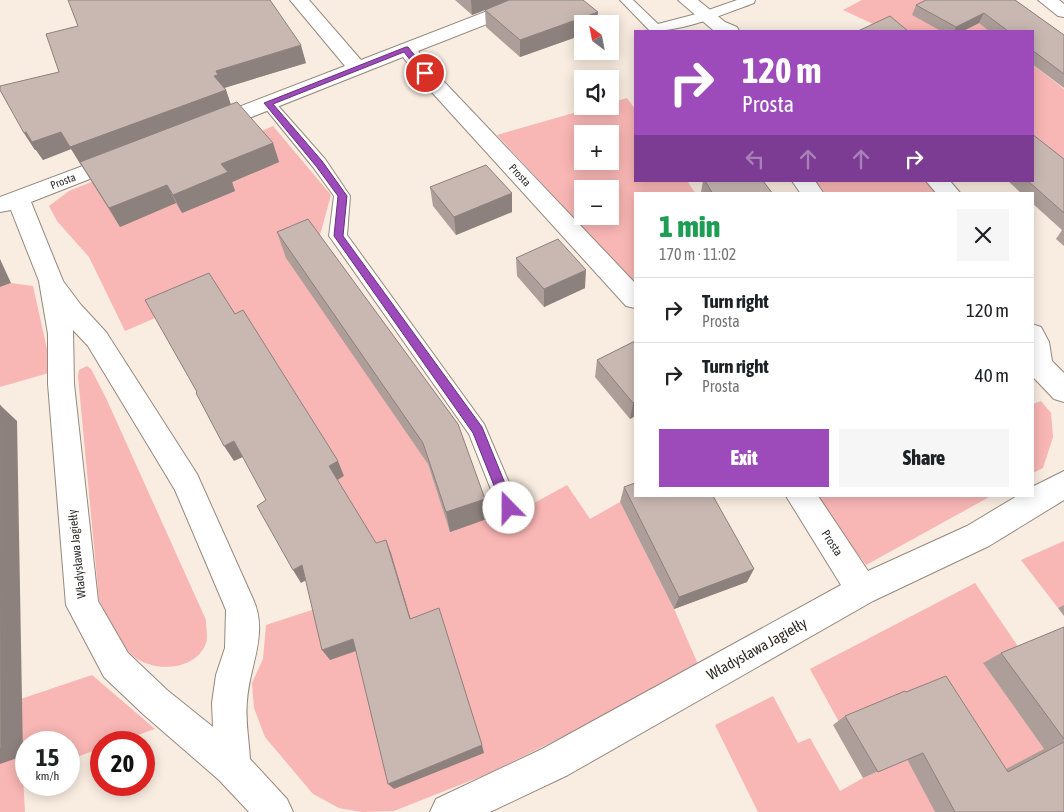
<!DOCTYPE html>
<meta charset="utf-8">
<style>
:root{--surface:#fff;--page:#f6f6f6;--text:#202124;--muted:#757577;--line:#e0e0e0;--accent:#9d4bba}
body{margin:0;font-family:"Asap Condensed",sans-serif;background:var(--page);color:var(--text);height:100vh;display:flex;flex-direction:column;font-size:19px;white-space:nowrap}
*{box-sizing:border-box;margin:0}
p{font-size:16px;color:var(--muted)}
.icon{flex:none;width:28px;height:28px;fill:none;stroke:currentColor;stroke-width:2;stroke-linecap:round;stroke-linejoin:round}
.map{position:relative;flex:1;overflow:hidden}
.drawer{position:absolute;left:634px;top:192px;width:400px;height:305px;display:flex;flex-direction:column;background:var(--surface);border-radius:0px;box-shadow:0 2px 12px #0003}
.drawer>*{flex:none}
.hud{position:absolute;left:634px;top:30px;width:400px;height:152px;border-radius:0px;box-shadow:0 2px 12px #0003;background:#9d4bba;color:#fff;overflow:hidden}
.needle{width:32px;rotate:328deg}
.tools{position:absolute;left:574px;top:15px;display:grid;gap:10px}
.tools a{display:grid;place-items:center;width:45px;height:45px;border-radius:0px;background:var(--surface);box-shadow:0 2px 12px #0003;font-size:25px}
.speed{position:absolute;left:15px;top:731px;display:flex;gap:10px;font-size:25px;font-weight:700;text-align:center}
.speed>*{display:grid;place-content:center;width:65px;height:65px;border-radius:50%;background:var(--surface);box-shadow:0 2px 12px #0003;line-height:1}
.speed small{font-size:12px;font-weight:400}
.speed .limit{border:8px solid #d22;background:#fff;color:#111}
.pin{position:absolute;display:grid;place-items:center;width:42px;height:42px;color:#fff;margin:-21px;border:2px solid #fff;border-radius:50%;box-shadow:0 1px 5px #0007}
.me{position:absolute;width:55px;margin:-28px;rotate:338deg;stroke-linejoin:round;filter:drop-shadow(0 0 4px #0008)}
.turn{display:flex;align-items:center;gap:18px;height:105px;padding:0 25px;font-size:22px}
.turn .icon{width:65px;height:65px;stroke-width:2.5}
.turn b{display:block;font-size:35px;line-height:42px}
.lanes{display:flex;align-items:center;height:48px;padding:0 25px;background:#0003;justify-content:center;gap:25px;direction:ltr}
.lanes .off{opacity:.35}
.round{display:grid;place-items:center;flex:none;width:52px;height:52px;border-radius:0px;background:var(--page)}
.headline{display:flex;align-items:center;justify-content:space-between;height:85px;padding:0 25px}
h1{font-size:30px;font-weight:800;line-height:38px;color:#1e9e55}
.action{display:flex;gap:10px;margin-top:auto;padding:10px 25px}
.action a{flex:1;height:58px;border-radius:0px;background:var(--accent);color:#fff;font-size:20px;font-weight:800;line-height:58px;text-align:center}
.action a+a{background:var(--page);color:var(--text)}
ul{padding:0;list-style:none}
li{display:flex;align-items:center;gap:15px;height:65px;padding:0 25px;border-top:1px solid var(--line)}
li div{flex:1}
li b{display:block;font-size:19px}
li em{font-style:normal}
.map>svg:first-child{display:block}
.green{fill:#f8b6b4;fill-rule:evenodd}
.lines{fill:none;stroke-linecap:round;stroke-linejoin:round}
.service-casing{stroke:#95897f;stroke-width:2}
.minor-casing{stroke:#95897f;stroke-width:2}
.service{fill:#fff;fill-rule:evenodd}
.minor{fill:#fff;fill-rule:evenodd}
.wall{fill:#ad9e99}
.shaded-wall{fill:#8d817d}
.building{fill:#c9b8b2;stroke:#8d817d}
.route{fill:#9d4bba;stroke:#663179}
.labels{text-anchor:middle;stroke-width:4.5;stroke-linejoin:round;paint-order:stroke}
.far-street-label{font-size:11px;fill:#2e2925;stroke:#fff}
.street-label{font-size:12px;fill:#2e2925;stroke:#fff}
.near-street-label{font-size:15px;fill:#2e2925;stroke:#fff}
</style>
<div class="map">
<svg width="1064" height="812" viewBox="0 0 1064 812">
<rect width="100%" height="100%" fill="#f9ece0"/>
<!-- green -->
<g class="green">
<path d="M862 0H950L990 31H888L843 10Z"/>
<path d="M1032 64 1064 89V177L1033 152Z"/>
<path d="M627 98 635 109V181H687L696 194H635V284L497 135 598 106H610V103ZM582 134H610V161H582ZM582 189H610V216H582Z"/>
<path d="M273 126 331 195 317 246 428 464 450 531 527 507 567 485 590 519 620 502 674 609 698 664 590 723 490 773 394 811 362 812 339 808 313 794 265 737 254 708 252 683 263 659 266 625 318 608 414 630 336 481 344 476 243 332 218 291 125 331 89 257 57 221 49 206 69 191 176 148 229 183 255 134Z"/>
<path d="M815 181H926L939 194H826Z"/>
<path d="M11 283 33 286 52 372 0 387V287Z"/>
<path d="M87 366 91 369 106 398 206 620C206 627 208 637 206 643 196 671 154 673 133 656 122 647 106 614 99 600L78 376 79 370Z"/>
<path d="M1041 401 1051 413 1053 437 1043 468 1033 473V404Z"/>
<path d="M814 496H991L866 565Z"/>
<path d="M1064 541V606L1058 608 1021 560Z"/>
<path d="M975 583 1019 648 984 664 1044 749 1064 804V812H1010L839 722 810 669Z"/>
<path d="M92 675 155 729 118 742H101V748L69 760V742H26V775L23 776 25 812H0V706Z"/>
<path d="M773 696 798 743 810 738 840 791 863 778 923 753 931 804 935 812H758L715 725Z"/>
</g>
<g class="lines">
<!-- service casing -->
<g class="service-casing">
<g id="service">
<path d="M620 0H633L658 24 700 13 737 0H755L754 3C721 15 685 31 650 31Z"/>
<path d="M268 99 273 100 325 159 350 196 347 235 484 424 520 508 517 515 509 518 501 515 469 434 332 240 329 236 334 196 313 167 261 103 263 100Z"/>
</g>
</g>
<!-- minor casing -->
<g class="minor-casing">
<g id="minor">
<path d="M290 0H309L361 60 516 0H541L538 4 418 51 432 69 635 283V308L626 306 418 77 403 57 219 130 212 131 205 130 202 125 205 120 345 66Z"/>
<path d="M678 0H698L725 22 737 27 739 31 713 30Z"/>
<path d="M1038 0H1059L1064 4V17L1058 16Z"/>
<path d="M120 152 128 154 131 159 128 164 31 202 63 281 81 305 106 332 197 474 253 599C269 634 249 666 247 701 245 720 249 740 250 759L287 799 293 812H249L219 780 143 714 104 677 66 605 48 384V334L39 281 11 210 0 212V197ZM73 330 88 346 175 490 226 610 225 648 216 675 212 703 213 727 167 690 128 653 98 601 74 384Z"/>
<path d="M792 181H815L824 194H801Z"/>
<path d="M926 181H950L961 194H937Z"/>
<path d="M1032 324 1041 327 1049 342 1052 361 1064 373V402L1054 399 1032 376Z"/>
<path d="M1064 471V500L989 546 873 601 568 775 490 812H430L436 799 542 749 841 585 786 496H818L868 571 967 526 1017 496H1032V487Z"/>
</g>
</g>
<!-- service -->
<use href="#service" class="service"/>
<!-- minor -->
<use href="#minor" class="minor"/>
</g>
<!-- wall -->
<g class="wall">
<path d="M455 0H583L582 35 520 57 486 27 485 10 472 15Z"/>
<path d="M1015 0 1064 35V88L1032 64V31H989L979 23 963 31H941L912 15 916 5Z"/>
<path d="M78 26 306 63 224 88 226 90 231 105 273 143 279 162 232 182 235 191 182 213 176 203 120 227 71 149 43 160 36 150H35L24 133 59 72Z"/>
<path d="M1064 159V246L1056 239 1062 230 1032 203V194H1022L1008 181H1032Z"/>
<path d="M703 181H763L773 194H702L701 192Z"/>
<path d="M430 187 512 212 456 235 433 206Z"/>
<path d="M277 232 487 519 450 532 428 464 286 258Z"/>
<path d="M516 258 585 288 544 307 517 276Z"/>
<path d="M635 341V416L630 419 595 377 597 360Z"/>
<path d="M624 487 747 582 674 609 620 502Z"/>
<path d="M1064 605V616L1058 608Z"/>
<path d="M1064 627V812H935L907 759 863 778 833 725 845 716 906 692 1006 769 1044 749 983 663 1001 653Z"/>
</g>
<!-- shaded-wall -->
<g class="shaded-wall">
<path d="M471 0H511L472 15Z"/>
<path d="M598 12 597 24H582V35L520 57V40Z"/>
<path d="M984 13 979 23 963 31H954L956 27Z"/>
<path d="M301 45 306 63 224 88 226 90 232 108 81 165 70 147 214 76 216 71Z"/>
<path d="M26 132H61L71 149 43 160 36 150H35L24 133Z"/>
<path d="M273 143 279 162 232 182 235 191 182 213 173 195 221 164Z"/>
<path d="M167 185 176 203 120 227 109 208Z"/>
<path d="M512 193V212L456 235 454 217Z"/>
<path d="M0 259 11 283 0 287Z"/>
<path d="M586 270 585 288 544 307V289Z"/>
<path d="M635 402V416L630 419 633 403Z"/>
<path d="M0 405 17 421 23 756 0 764Z"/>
<path d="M234 441 243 457 234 461 224 446Z"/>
<path d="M338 461 344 476 336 481 329 466Z"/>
<path d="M485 499 487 519 450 532 446 512Z"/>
<path d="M386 540 391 553 414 630 410 619Z"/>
<path d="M302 565 310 578 301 583 293 570Z"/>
<path d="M754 569 747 582 674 609 679 597Z"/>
<path d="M353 639 359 650 330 660 322 650Z"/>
<path d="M482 745 484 753 394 789 388 784Z"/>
</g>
<!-- building -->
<g class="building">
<path d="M68 0H270L301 45 216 71 218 75 214 76 226 90 70 147 61 132 32 142 26 132 24 133 0 90V86L59 72 46 34 78 26Z"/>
<path d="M509 0H583L598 12 520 40 485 10Z"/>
<path d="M926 0H1015L1064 35V74L1032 50V31H1008L984 13 956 27 916 5Z"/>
<path d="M890 16 908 31H858Z"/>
<path d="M237 102 273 143 221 164 228 172 173 195 167 185 109 208 80 162Z"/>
<path d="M1032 134 1064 159V213L1028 181H1032Z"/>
<path d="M486 165 512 193 454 217 430 187Z"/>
<path d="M705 181H763L773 194H713Z"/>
<path d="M308 219 458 424 485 499 446 512 423 443 277 232Z"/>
<path d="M558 239 586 270 544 289 516 258Z"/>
<path d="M209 273 235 314 243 310 338 461 329 466 376 543 386 540 410 619 439 608 482 745 388 784 353 639 322 650 302 565 293 570 257 506 266 500 234 441 224 446 196 393 197 392 145 300Z"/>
<path d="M635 341V402L633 403 597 360Z"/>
<path d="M0 405 1 748 0 749Z"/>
<path d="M635 483V496H713L754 569 679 597 624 487Z"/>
<path d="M1064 627V739L1001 653Z"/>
<path d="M946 676 1008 772 1064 742V812H955L923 753 878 772 845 716 905 691 906 692Z"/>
</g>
<!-- route -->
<path class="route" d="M406 47H408L428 72V75H422L404 52 273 104 322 161 347 196 343 236 482 427 515 508 513 512 509 514 505 512 503 508 473 433 334 236 338 196 316 166 264 103Z"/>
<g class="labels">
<!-- far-street labels -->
<g class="far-street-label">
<text transform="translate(520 175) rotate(47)" y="4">Prosta</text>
<text transform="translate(63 181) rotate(-21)" y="4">Prosta</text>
</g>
<!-- street labels -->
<g class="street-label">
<text transform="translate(832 543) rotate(57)" y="4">Prosta</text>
<text transform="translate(77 554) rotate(-96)" y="4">Władysława Jagiełły</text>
</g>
<!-- near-street labels -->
<g class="near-street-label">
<text transform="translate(757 649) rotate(-29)" y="5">Władysława Jagiełły</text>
</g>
</g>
</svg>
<div class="tools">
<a><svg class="needle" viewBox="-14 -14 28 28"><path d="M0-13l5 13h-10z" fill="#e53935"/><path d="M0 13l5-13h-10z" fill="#757577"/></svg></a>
<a><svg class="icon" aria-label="sound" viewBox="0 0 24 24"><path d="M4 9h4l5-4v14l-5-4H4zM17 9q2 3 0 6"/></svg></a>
<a>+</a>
<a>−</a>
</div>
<div class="speed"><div>15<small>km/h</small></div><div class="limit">20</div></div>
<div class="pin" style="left:425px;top:73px;background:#d93025"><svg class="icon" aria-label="arrive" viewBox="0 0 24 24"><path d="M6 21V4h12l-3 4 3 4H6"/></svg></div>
<svg class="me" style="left:509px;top:508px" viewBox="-20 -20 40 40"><circle r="19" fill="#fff"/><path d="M0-13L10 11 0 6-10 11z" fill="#9d4bba"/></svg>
<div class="hud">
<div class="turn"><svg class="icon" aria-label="right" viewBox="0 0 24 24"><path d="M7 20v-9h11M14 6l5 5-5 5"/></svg><div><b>120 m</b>Prosta</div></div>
<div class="lanes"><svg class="icon off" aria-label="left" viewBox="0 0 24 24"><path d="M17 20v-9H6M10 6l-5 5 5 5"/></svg><svg class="icon off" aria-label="ahead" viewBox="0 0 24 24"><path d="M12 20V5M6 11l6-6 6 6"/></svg><svg class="icon off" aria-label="ahead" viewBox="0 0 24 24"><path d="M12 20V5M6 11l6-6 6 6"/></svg><svg class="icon" aria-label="right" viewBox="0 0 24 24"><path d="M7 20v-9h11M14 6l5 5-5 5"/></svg></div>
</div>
<section class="drawer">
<div class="headline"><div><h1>1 min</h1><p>170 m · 11:02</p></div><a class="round"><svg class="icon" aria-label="close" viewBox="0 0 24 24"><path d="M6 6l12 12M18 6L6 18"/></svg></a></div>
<ul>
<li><svg class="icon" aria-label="right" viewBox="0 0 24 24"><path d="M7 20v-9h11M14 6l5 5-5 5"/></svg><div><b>Turn right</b><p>Prosta</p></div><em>120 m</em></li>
<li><svg class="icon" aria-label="right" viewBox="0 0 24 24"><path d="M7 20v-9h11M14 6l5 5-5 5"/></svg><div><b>Turn right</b><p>Prosta</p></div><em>40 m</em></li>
</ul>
<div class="action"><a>Exit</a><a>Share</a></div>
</section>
</div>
